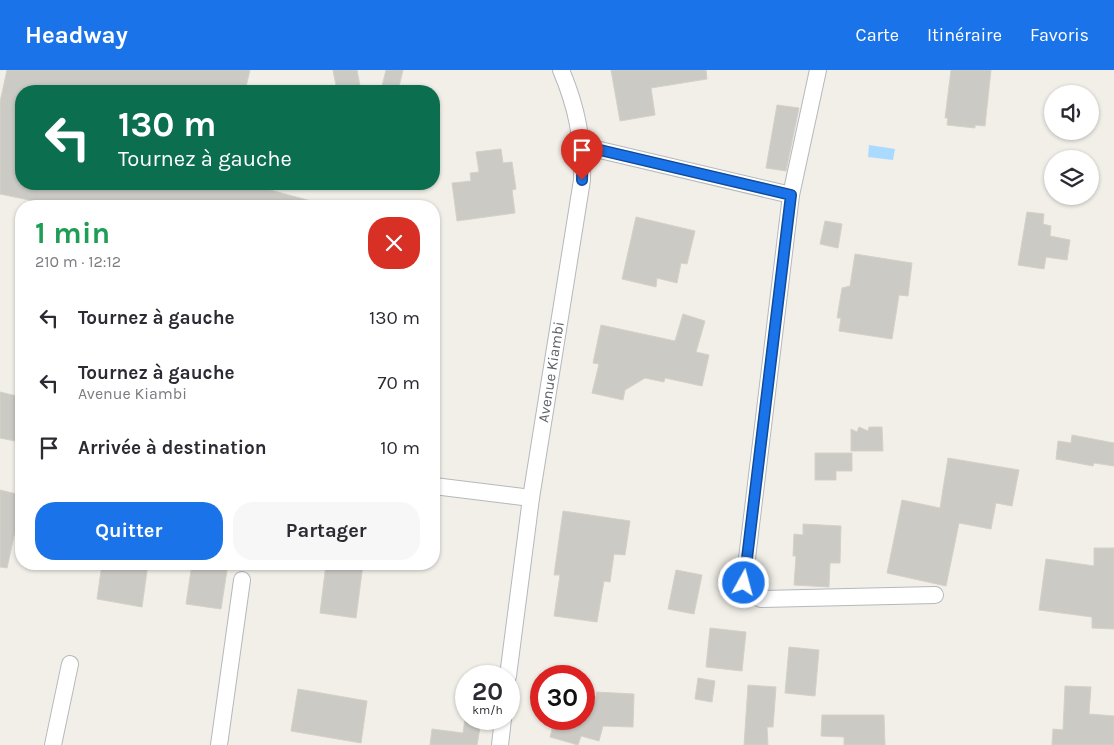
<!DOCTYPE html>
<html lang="fr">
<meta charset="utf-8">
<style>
:root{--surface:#fff;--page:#f7f7f7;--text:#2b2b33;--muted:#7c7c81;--accent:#1a73e8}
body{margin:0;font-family:Karla,sans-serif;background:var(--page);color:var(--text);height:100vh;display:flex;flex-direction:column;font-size:19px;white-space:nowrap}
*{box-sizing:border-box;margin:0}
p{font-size:16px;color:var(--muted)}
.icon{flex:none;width:28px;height:28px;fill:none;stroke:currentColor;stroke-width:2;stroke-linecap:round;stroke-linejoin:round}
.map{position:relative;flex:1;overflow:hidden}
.details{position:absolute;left:15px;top:130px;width:425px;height:370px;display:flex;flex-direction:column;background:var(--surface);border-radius:20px;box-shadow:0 1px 4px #0004}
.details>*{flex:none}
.banner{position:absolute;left:15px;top:15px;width:425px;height:105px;border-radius:20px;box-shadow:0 1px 4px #0004;background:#0b6e4f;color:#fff;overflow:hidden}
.buttons{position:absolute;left:1044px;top:15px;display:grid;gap:10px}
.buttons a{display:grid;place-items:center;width:55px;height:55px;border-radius:50%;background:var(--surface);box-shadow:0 1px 4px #0004;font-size:25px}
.speed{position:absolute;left:455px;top:595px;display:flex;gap:10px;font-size:25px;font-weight:700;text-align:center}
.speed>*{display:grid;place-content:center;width:65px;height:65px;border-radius:50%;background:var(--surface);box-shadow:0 1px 4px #0004;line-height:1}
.speed small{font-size:12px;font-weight:400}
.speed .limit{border:8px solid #d22;background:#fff;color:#111}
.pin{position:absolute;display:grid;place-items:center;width:42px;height:42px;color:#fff;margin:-51px -21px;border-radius:50% 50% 50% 0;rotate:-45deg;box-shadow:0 0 5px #0007}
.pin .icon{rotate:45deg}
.me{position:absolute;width:55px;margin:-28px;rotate:7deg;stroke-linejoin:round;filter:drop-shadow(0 0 4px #0008)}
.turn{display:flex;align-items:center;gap:18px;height:105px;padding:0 20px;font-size:22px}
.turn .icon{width:65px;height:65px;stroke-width:2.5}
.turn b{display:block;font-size:35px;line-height:42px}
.round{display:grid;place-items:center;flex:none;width:52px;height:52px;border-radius:20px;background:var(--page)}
.head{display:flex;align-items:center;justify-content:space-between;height:85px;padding:0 20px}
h1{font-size:30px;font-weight:700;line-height:38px;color:#1e9e55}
.cta{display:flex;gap:10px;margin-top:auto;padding:10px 20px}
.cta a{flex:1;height:58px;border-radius:20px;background:var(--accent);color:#fff;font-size:20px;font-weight:700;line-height:58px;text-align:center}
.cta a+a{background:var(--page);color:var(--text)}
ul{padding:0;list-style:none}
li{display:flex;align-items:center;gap:15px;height:65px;padding:0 20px}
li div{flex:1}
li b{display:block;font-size:19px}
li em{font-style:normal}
header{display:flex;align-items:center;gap:30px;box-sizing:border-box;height:70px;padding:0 25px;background:var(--accent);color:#fff}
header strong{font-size:24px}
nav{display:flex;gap:28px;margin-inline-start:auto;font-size:18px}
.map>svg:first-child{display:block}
.water{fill:#aadaff}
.building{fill:#cccac5;stroke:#d6d1c6}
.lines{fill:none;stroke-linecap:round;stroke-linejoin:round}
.street-casing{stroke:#b5b8bc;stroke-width:18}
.street{stroke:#fff;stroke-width:16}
.route-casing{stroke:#114b97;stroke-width:12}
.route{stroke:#1a73e8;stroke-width:9}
.labels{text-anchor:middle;stroke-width:4;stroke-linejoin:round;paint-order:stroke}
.street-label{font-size:15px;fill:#5f6368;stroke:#fff}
</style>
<header>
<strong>Headway</strong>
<nav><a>Carte</a><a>Itinéraire</a><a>Favoris</a></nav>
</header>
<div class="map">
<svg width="1114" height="675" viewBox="0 0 1114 675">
<rect width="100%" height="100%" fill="#f1efe8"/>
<!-- water -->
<path class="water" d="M869 75 895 79 893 90 868 87Z"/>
<!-- building -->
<g class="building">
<path d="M7 0H250L245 21H21V114H248L311 131V136H58L0 124V32Z"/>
<path d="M333 0H357L361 21H337Z"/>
<path d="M386 0H403L398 21 382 16Z"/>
<path d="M611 0H706L707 9 651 18 655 45 620 51Z"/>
<path d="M951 0H991L985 56 975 55V58L947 55 948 48H945Z"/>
<path d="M777 35 799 38 786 101 766 98Z"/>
<path d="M501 79 503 93 512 92 516 119 512 120 515 143 457 151 452 113 471 111 470 103 479 102 476 82Z"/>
<path d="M1027 142 1044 144 1043 154 1051 156 1050 166 1070 170 1067 190 1046 187 1044 199 1018 195Z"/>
<path d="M636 147 695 161 687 194 681 193 677 213 657 208 656 217 622 209Z"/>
<path d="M825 151 842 154 838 178 820 174Z"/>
<path d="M855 184 912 193 908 226 899 225 892 269 839 261 841 248H837L842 218 850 216Z"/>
<path d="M683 244 705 251 696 282 709 285 702 316 665 308 664 312 645 308 625 320 623 330 592 323 599 294 593 293 601 255 675 271Z"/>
<path d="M0 322 21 327V341L15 371 0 368Z"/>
<path d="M859 357 868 361 869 357H882L883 381H851V359L857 362Z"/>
<path d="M1072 365 1114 373V396L1094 393 1093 396 1056 389 1058 371 1071 373Z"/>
<path d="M815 383H852V401H836V410H815Z"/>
<path d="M948 388 1019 400 1012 436 996 433 991 459 959 453 946 516 887 503 902 430 940 438Z"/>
<path d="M0 420 21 425V454L17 453 7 498 0 497Z"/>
<path d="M563 441 630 451 625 485 614 484 610 512 604 511 597 552 554 546 560 505H554Z"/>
<path d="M803 454 841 456 840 493H830L829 517 794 515 796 486H793L794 464 803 465Z"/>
<path d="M1094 478H1114V559L1092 558V547L1039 540 1046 489 1094 496Z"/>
<path d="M102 494H148L142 537 97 529Z"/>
<path d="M192 494H228L221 539 186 534Z"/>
<path d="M326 494H363L356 548 320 543Z"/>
<path d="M676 500 702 505 694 544 668 539Z"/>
<path d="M710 558 746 562 742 601 706 597Z"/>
<path d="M789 577 819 580 815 626 785 623Z"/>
<path d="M698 608 715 611 712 632 695 629Z"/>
<path d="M748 615 776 617 773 657H767L768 675H744Z"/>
<path d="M1065 616 1091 617 1089 644 1114 646V675H1052L1053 659 1063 660Z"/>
<path d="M298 619 367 631 361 673 291 661Z"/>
<path d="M597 622 634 624 633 657 603 656 599 671 581 666 578 675 550 667 554 652 561 653 562 649H584V628L595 631Z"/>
<path d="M822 645H884L885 675H844V667L821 666Z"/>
<path d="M465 649 481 652 477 675H430L432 659 463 663Z"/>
</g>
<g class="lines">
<!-- street casing -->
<g class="street-casing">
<g id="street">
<path d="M818 0 791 125 744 513 750 524 761 529 935 525"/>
<path d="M583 76 791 125"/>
<path d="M434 416 531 428"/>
<path d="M508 606 531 428 582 110C583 69 577 38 561 0"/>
<path d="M53 675 70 594"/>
<path d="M219 675 242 510"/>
<path d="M500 675 503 649"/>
</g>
</g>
<!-- street -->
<use href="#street" class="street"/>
</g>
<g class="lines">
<!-- route casing -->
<g class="route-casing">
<path id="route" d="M582 110 583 76 791 125 744 513"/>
</g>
<!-- route -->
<use href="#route" class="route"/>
</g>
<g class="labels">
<!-- street labels -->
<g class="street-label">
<text transform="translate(551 302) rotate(-81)" y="5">Avenue Kiambi</text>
</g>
</g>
</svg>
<div class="buttons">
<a><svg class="icon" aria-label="sound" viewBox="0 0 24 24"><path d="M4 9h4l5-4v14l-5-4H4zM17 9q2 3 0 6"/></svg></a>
<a><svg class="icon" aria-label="layers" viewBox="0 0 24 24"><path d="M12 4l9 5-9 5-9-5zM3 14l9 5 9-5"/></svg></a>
</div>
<div class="speed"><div>20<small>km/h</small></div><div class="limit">30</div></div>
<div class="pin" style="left:582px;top:110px;background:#d93025"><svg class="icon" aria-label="arrive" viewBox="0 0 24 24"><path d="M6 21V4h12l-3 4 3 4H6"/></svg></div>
<svg class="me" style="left:744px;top:513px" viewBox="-20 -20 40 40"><circle r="17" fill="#1a73e8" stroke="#fff" stroke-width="3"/><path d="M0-11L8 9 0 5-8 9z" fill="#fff"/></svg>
<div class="banner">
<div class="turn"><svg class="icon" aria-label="left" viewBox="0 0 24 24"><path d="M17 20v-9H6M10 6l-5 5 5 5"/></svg><div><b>130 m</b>Tournez à gauche</div></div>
</div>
<section class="details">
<div class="head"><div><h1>1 min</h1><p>210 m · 12:12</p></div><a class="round" style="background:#d93025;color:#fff"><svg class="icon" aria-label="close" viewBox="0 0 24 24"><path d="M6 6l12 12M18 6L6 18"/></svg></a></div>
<ul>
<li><svg class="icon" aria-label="left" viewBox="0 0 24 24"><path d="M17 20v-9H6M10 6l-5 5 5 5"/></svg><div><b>Tournez à gauche</b></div><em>130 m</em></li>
<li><svg class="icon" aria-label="left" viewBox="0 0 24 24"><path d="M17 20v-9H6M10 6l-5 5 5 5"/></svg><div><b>Tournez à gauche</b><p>Avenue Kiambi</p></div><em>70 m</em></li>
<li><svg class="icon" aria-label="arrive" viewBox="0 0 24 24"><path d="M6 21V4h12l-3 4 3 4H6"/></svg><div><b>Arrivée à destination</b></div><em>10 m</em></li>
</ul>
<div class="cta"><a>Quitter</a><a>Partager</a></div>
</section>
</div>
